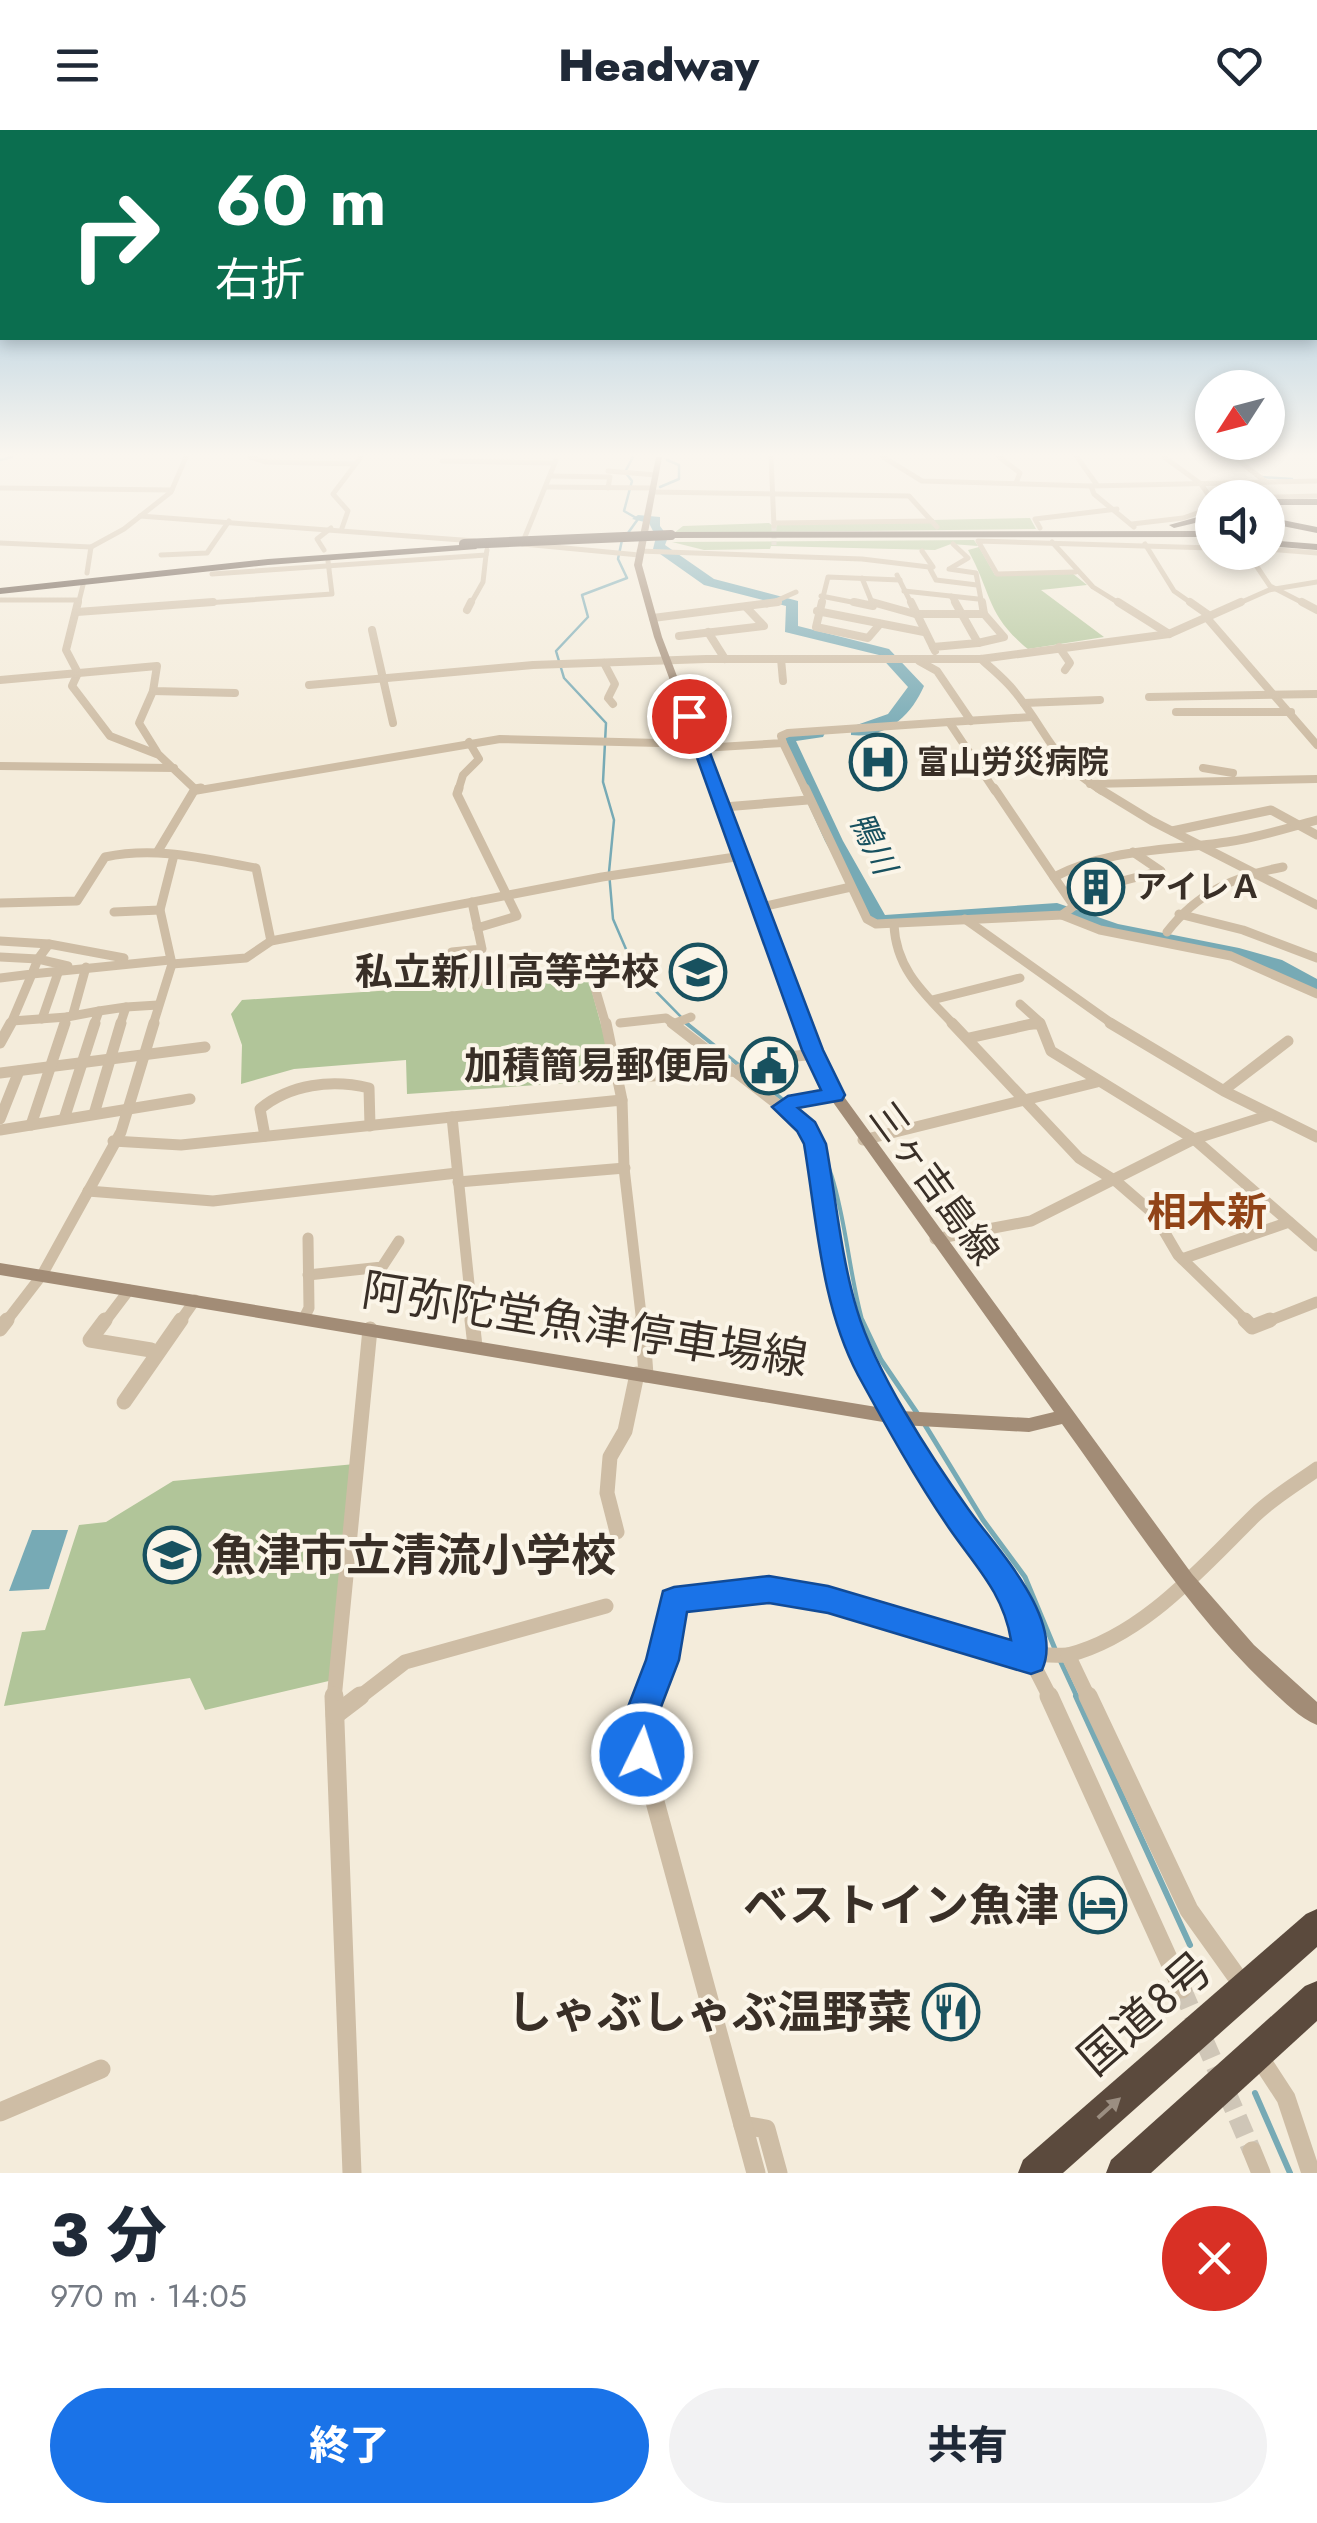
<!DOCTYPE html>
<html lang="ja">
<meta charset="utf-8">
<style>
:root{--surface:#fff;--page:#f2f2f3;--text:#1f2937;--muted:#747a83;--accent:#1a73e8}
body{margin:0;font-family:Jost,"Noto Sans JP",sans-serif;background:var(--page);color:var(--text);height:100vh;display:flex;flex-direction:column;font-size:38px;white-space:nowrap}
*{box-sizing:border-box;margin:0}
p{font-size:32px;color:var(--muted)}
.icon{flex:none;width:55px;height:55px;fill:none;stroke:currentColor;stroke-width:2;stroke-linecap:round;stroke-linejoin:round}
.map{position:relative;height:2043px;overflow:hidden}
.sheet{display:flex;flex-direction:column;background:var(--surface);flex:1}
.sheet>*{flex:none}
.top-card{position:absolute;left:0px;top:0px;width:1318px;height:210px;box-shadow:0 5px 15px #0003;background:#0b6e4f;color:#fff;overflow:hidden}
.needle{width:65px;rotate:234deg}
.tools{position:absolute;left:1195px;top:240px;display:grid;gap:20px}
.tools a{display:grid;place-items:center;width:90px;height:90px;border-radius:50%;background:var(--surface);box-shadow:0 5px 15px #0003;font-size:50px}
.pin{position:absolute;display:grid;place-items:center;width:85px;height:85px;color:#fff;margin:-42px;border:5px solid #fff;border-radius:50%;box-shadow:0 2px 10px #0007}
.me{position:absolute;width:110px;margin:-55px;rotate:4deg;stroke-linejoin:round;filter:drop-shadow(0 0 8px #0008)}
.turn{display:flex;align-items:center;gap:35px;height:210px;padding:0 50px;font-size:45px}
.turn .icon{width:130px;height:130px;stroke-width:2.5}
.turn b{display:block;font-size:70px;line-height:85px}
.round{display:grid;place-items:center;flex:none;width:105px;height:105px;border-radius:52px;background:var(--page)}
.head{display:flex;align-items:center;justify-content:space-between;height:170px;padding:0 50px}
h1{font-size:60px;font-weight:800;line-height:75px}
.button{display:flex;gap:20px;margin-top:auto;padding:20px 50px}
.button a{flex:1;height:115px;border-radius:60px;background:var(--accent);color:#fff;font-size:40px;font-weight:800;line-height:115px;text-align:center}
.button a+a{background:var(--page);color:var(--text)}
header{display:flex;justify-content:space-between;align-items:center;height:130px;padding:0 50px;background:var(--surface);font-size:45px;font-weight:800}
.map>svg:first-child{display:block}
.green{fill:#b1c599}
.water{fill:#77aab5}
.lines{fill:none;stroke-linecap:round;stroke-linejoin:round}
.stream-far3{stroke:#77aab5;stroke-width:2.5}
.stream-far2{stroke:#77aab5;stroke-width:4}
.stream-far1{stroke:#77aab5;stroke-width:5}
.stream{stroke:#77aab5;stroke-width:6}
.river{fill:#77aab5;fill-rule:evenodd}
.street-tunnel-far1{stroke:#cfc6b7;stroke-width:5;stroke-dasharray:5 2.5;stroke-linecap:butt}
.street-tunnel{stroke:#cfc6b7;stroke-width:19;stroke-dasharray:19 9;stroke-linecap:butt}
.street-far5{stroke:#cebda5;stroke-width:5}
.street-far4{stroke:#cebda5;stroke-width:8}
.street-far3{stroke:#cebda5;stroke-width:9}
.street-far2{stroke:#cebda5;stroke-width:11}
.street-far1{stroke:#cebda5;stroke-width:15}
.street{stroke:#cebda5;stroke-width:19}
.secondary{fill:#a28c76;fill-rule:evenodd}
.highway{fill:#5b4a3d;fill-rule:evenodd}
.highway-bridge{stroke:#5b4a3d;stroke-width:10}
.oneway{fill:#9b8e81}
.route{fill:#1a73e8;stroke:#114b97;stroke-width:2.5}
.labels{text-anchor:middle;stroke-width:8;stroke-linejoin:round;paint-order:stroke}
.far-poi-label{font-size:32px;font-weight:bold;fill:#392f27;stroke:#fbf5e8;text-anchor:start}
.far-water-label{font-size:32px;font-style:italic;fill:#18515f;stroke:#fbf5e8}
.poi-label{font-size:38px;font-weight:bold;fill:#392f27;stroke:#fbf5e8;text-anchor:end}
.street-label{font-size:38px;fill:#392f27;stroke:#fbf5e8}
.neighbourhood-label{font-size:40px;font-weight:bold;fill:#914418;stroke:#fbf5e8}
.near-street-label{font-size:45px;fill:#392f27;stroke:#fbf5e8}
.near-poi-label{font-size:45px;font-weight:bold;fill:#392f27;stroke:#fbf5e8;text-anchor:end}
</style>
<header><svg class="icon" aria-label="menu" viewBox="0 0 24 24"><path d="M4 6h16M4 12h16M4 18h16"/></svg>Headway<svg class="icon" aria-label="heart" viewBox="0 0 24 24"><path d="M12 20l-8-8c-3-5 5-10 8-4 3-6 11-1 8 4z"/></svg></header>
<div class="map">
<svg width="1317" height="2043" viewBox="0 0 1317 2043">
<rect width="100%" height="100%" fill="#f4ecdb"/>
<!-- green -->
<g class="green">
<path d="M1030 388 1036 399 674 403 683 396 769 393 776 398 777 393Z"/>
<path d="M974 410 978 416 951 414 935 420 771 416 770 419 704 420 672 412Z"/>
<path d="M979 417 995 445 1072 443 1087 455 1041 460 1104 507 1028 519C986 485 992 463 968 420Z"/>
<path d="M588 847 606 913 610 950 407 964 406 930 294 939 241 954 242 915 231 884 242 870Z"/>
<path d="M355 1334 333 1550 205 1580 190 1548 4 1576 22 1502 45 1500 79 1395 106 1392 173 1351Z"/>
</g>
<!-- water -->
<path class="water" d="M32 1400H68L49 1459 9 1461Z"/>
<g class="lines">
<!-- stream-far3 -->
<g class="stream-far3">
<path d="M0 330 12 327"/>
<path d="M1262 347 1292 349"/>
<path d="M660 357 679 349V335L667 330"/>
<path d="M628 403 638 389 624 381 632 351 625 342 633 327"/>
<path d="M622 410 618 429 627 448 582 465 588 487 556 521 564 548 606 593 603 652 614 690 609 742 613 789 635 840 689 895"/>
</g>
<!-- stream-far2 -->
<g class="stream-far2">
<path d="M686 893 740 936"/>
<path d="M747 941 787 973"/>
<path d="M795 979C847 1037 842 1121 863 1193"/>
</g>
<!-- stream-far1 -->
<g class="stream-far1">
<path d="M862 1190 881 1230 917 1283"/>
<path d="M925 1295 983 1390 1025 1447 1055 1519"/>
<path d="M1059 1528 1078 1569"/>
</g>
<!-- stream -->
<g class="stream">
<path d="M1076 1566 1190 1815"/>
<path d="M1255 1963 1290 2043"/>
</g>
<!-- river -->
<g class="river">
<path d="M638 385 660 387V396L668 407 665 415 714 449 798 471V496L889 519 924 556C911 586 886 609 851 605V597L888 584 908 557 879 525 785 502 786 476 704 455 653 419 656 407 649 393 632 389Z"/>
<path d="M817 598 825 603 823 607 796 611 843 711 885 785 1057 773 1118 794 1239 818 1282 830 1317 849V864L1266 840 1228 828 1113 805 1055 785 872 796 825 711 778 608Z"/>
</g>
<!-- street-tunnel-far1 -->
<path class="street-tunnel-far1" d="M774 396V415"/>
<!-- street-tunnel -->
<path class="street-tunnel" d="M1182 1859 1252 2021"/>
<!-- street-far5 -->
<g class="street-far5">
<path d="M250 327 266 332 355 334"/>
<path d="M771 327 774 396"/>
<path d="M883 327 922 351 1091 356 1317 351"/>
<path d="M999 327 1020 343 1016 353"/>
<path d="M1077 327 1097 355"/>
<path d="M1164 327 1201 354 1212 370"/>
<path d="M1234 327 1266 352"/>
<path d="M442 331 555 333"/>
<path d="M608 341 656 345"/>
<path d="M550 346 610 347 608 358"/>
<path d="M1091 356 1094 364 1134 397"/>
<path d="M546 357 653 358"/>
<path d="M0 358 172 360"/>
<path d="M652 362 909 366 937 397"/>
<path d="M1236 368 1317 366"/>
<path d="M140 386 475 411"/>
<path d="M774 393 932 391"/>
<path d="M1132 394 1183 388 1212 378"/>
<path d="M342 398 348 381 333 364 361 327"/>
<path d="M1040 398 1035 389 1117 379"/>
<path d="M1052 412 1093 457 1122 475"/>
<path d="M0 413 91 417 124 399 171 362 186 327"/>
<path d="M522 414 556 330"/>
<path d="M523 414 639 425"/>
<path d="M1145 414 1174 461 1194 475"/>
<path d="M1268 419 1317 423"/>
<path d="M324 420 317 409 331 398"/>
<path d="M639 421 862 429 929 437 936 450 977 455"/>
<path d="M922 421 933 437"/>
<path d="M1247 422 1270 456 1307 475"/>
<path d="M161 425 207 423 229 391"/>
<path d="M951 438 968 428 953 414"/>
<path d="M949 439 976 443 982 475"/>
<path d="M1076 442 997 444 978 411 1212 418"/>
<path d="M87 443 91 417"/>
<path d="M212 444 486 425 487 420"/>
<path d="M897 445 912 475"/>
<path d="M862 448 873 475"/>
<path d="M904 461 978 469"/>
<path d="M821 466 867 475"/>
<path d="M951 466 956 475"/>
<path d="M0 470H79"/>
<path d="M78 475 83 455"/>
<path d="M178 475 332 464 328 431"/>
<path d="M470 475 483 452 486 425"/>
<path d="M767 475 796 462"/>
<path d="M821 475 828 447 900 450"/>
<path d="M1235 475 1269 460 1317 452"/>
</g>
<!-- street-far4 -->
<g class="street-far4">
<path d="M822 472 816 497 868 508 880 494"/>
<path d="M854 472 873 476"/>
<path d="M872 472 915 484H984"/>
<path d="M911 472 933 517"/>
<path d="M1118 472 1169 504"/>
<path d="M1190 472 1210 486"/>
<path d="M1302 472 1317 480"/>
<path d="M467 480 471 472"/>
<path d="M817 481 924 502"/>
<path d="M77 482 213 472"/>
<path d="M653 488 778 472"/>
<path d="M1207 488 1317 615"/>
<path d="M372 500 393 593"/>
<path d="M708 502 725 529"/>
<path d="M679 506 764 496 746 477"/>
<path d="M978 513 1004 507 984 484 982 472"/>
<path d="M1059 517 1070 533 1065 540"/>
<path d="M935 521 933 517 978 513 955 472"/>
<path d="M781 529 783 551"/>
<path d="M981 529C992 539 1006 550 1015 562 1050 605 1050 629 1102 661"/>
<path d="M919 531 937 541 971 591"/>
<path d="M604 533 615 554 608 568 613 574"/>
<path d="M78 543 72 556 110 606 159 625 195 659"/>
<path d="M78 543 66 520 78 472"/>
<path d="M0 550 157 536 153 561 235 563"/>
<path d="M309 555 533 535 706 529H981L1169 504 1241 472"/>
<path d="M153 561 139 593 157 622"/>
<path d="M1149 567 1317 564"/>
<path d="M1024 573 1100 570"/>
<path d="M1176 582H1291"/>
<path d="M949 592 1032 587"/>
<path d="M783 613 806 661"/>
<path d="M702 618 783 613 781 606 788 603 949 592 995 661"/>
<path d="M0 636 174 638"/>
<path d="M1203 638 1233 643"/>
<path d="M1090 654 1317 649"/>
<path d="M194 661 500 609 700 614"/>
<path d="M458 661 463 645 479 629 469 612"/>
</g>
<!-- street-far3 -->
<g class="street-far3">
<path d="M459 658 457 664 517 786 477 798"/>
<path d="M805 658 867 789 876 794 1062 785 1074 776 1054 747C1109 718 1167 721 1227 712 1257 708 1287 698 1317 690"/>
<path d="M994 658 1054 747"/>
<path d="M1098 658 1152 691 1317 775"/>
<path d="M724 677 808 670"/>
<path d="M1172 701 1271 680 1317 705"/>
<path d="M158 721 195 659 201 658"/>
<path d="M1122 751 1161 741 1133 722"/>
<path d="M472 772 482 819 452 822 454 853 591 844 606 895"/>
<path d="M0 773 77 771 105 727C157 716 205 729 256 738L271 811"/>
<path d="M761 777 851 757"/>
<path d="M114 782 160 780"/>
<path d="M1179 784 1243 800 1317 828"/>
<path d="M1062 785 1100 800 1231 826 1317 864"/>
<path d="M965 789 1114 895"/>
<path d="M894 795C896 840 925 864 954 895"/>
<path d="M1167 802C1198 762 1235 746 1283 737"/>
<path d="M0 811 49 814"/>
<path d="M0 827 38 829 32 844 0 848"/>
<path d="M172 834 246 828 271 811 602 747 742 726"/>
<path d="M172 834 160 780 174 725"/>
<path d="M68 836 38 829 49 814 124 828"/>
<path d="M932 870 1020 848"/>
<path d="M1020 874 1040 892"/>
<path d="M126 877 158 875"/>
<path d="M99 881 126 877 120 895"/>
<path d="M73 884 86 837"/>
<path d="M42 889 59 840"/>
<path d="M12 891 32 844 170 830"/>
<path d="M620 893 666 888 676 895"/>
<path d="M673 894 691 887"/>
<path d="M10 895 12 891 67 887"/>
<path d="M64 895 67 887 99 881 94 895"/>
<path d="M153 895 172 834"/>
<path d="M1025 895H1041"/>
</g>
<!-- street-far2 -->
<g class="street-far2">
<path d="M606 893 622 970"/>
<path d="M672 893 807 997 815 1014 849 1193"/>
<path d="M952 893 1079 1028 1117 1052 1154 1084 1178 1125 1248 1193"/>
<path d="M1040 893 1051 921 1194 1009 1317 1116"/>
<path d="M1110 893 1224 961 1317 1007"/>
<path d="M969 908 1036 893"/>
<path d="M0 913 11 893"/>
<path d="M0 943 205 917"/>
<path d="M618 948 736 941 759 930 815 924"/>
<path d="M1224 960 1288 911"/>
<path d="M783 977 835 965"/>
<path d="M94 984 121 893"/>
<path d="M0 989 19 941"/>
<path d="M64 989 95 893"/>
<path d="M31 995 65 893"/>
<path d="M0 1000 190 969"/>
<path d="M265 1006 260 979C290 954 332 949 369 958L370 996"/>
<path d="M863 1010 1097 952"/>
<path d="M113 1011 181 1015 452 987"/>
<path d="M458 1052 625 1038"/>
<path d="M88 1061 213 1071 457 1043"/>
<path d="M935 1109 1031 1091 1194 1009 1270 985"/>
<path d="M1182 1129 1289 1092"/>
<path d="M308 1145 382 1137 399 1111"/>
<path d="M304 1188 309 1178 308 1108"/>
<path d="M5 1193 42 1145 121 1002 154 893"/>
<path d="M104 1193 129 1160"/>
<path d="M179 1193 195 1170"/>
<path d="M473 1193 452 987 622 970 624 1038 642 1193"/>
<path d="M1263 1193 1317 1172"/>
</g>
<!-- street-far1 -->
<g class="street-far1">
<path d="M105 1190 90 1210 151 1220"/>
<path d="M472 1190 475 1216"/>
<path d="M642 1190 646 1245"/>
<path d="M848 1190 870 1241 959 1388 1005 1447 1022 1478 1031 1530 1051 1569"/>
<path d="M1245 1190 1252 1197 1270 1190"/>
<path d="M0 1199 7 1190"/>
<path d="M124 1272 181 1190"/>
<path d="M617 1402 607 1363 610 1327 625 1301 637 1244"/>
<path d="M334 1569 370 1199"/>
<path d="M357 1569 405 1532 606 1476"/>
<path d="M648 1569 662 1530 674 1470C725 1463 777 1456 828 1469 910 1489 981 1529 1068 1525"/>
<path d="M1089 1569 1068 1525C1143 1506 1201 1438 1254 1386 1272 1368 1296 1354 1317 1339"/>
</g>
<!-- street -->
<g class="street">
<path d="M334 1566 352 2043"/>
<path d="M649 1566 640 1590 642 1624 743 1995 766 1999 778 2043"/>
<path d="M1049 1566 1182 1859"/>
<path d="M1088 1566 1189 1780 1244 1857"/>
<path d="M335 1585 360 1566"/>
<path d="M1258 1925 1286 1968 1311 2043"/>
<path d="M0 1982 101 1939"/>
<path d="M743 1995 756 2043"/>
<path d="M1252 2021 1261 2043"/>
</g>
<!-- secondary -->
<path class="secondary" d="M656 327H662L642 435 662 507 820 920 842 964 1192 1444 1254 1515 1317 1572V1595C1299 1588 1282 1570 1268 1557 1187 1480 1127 1384 1062 1294L1029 1302 901 1295 0 1145V1133L901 1281 1029 1288 1054 1282 830 968 806 920 654 507 634 435Z"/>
<!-- highway -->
<g class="highway">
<rect x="1268" y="369" width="49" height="6"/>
<path d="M1212 383V389L1174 398 1169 395Z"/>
<path d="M1268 387 1317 397V403L1268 393Z"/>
<path d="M1212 401V407L671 408 666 405 671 402Z"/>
<path d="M1268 410 1317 414V420L1268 416Z"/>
<path d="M473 414 477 419 268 435 0 464V458L268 429Z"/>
<path d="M1317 1779V1817L1063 2043H1018L1023 2030 1306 1784Z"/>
<path d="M1317 1851V1891L1151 2043H1106L1111 2030 1305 1856Z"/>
</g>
<!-- highway-bridge -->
<path class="highway-bridge" d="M464 414 671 405"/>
</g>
<!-- one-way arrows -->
<defs><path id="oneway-solid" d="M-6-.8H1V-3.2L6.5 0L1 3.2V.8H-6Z" transform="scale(2.5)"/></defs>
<use class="oneway" href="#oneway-solid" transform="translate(1109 1978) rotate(-42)"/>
<!-- sky -->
<linearGradient id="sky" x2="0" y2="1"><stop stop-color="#7bb0d4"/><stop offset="0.53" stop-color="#faf6ef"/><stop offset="1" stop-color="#faf6ef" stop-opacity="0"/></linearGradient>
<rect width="1317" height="613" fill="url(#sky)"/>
<!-- route -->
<path class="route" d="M689 582 696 586 823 920 845 965 842 970 798 978 815 992 826 1014C836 1069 841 1127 857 1180 875 1241 931 1327 969 1380 996 1418 1065 1489 1042 1540L1031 1544 828 1483 769 1473 687 1482 679 1530 656 1590 659 1624 654 1636 642 1641 630 1636 623 1590 646 1530 663 1461 674 1457 769 1446 828 1456 1011 1510C1003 1462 975 1436 949 1398 916 1350 886 1296 858 1245 821 1175 817 1092 804 1014L797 1001 772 977 788 966 821 960 802 920 682 586Z"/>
<!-- icons -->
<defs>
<g id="hospital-ring" transform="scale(2.875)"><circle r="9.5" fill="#fbf5e8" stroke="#18515f" stroke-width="1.5"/><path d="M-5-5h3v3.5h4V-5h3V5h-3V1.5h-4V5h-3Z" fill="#18515f"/></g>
<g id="building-ring" transform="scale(2.875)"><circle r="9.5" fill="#fbf5e8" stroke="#18515f" stroke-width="1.5"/><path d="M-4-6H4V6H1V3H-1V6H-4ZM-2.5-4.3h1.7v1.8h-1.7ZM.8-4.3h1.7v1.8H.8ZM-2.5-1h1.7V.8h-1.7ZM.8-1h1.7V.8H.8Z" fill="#18515f"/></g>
<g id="school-ring" transform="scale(2.875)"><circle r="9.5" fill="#fbf5e8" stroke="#18515f" stroke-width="1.5"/><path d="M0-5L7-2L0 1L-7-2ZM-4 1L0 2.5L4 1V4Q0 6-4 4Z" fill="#18515f"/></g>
<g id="civic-ring" transform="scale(2.875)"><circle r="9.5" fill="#fbf5e8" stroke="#18515f" stroke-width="1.5"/><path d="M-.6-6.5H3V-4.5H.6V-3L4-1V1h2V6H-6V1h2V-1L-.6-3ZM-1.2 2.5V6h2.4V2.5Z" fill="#18515f"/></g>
<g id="hotel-ring" transform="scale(2.875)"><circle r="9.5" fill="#fbf5e8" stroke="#18515f" stroke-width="1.5"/><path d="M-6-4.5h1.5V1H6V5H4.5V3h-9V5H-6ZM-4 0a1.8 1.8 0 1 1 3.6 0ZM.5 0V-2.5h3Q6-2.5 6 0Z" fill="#18515f"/></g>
<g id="restaurant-ring" transform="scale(2.875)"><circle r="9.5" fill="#fbf5e8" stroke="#18515f" stroke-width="1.5"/><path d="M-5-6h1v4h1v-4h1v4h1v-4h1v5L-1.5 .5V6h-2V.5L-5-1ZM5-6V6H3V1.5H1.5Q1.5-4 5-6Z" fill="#18515f"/></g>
</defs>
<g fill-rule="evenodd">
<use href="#hospital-ring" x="878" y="632"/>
<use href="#building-ring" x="1096" y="757"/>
<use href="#school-ring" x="698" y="842"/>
<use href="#civic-ring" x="769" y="936"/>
<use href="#school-ring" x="172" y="1425"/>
<use href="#hotel-ring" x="1098" y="1775"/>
<use href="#restaurant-ring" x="951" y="1882"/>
</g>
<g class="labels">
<!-- far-poi labels -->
<g class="far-poi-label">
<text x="917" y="643">富山労災病院</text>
<text x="1135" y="768">アイレＡ</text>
</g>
<!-- far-water labels -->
<g class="far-water-label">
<text transform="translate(873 713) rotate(64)" y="11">鴨川</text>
</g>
<!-- poi labels -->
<g class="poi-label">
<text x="659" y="855">私立新川高等学校</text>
<text x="730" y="949">加積簡易郵便局</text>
</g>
<!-- street labels -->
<g class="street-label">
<text transform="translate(934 1053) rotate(54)" y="13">三ヶ吉島線</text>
</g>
<!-- neighbourhood labels -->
<g class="neighbourhood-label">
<text x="1207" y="1096">相木新</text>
</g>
<!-- near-street labels -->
<g class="near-street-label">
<text transform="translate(585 1194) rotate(9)" y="16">阿弥陀堂魚津停車場線</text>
<text transform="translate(1145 1883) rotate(-41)" y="16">国道8号</text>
</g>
<!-- near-poi labels -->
<g class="near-poi-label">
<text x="211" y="1441" text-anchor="start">魚津市立清流小学校</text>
<text x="1059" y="1791">ベストイン魚津</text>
<text x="912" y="1898">しゃぶしゃぶ温野菜</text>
</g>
</g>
</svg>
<div class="tools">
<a><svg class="needle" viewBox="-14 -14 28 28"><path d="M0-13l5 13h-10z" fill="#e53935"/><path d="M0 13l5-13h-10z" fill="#747a83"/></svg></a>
<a><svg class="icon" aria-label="sound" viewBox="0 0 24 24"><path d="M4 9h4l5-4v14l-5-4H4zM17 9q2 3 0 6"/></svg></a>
</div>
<div class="pin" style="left:689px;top:586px;background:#d93025"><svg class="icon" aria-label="arrive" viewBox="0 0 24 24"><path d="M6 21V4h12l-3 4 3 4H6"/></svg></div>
<svg class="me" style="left:642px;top:1624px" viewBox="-20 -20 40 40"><circle r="17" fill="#1a73e8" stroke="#fff" stroke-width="3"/><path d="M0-11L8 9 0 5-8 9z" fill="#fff"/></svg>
<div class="top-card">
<div class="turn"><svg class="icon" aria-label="right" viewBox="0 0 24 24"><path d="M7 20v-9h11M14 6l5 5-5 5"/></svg><div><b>60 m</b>右折</div></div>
</div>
</div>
<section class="sheet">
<div class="head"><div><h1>3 分</h1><p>970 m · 14:05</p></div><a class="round" style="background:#d93025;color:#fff"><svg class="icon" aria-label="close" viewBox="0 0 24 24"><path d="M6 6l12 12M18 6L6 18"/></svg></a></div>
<div class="button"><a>終了</a><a>共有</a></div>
</section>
